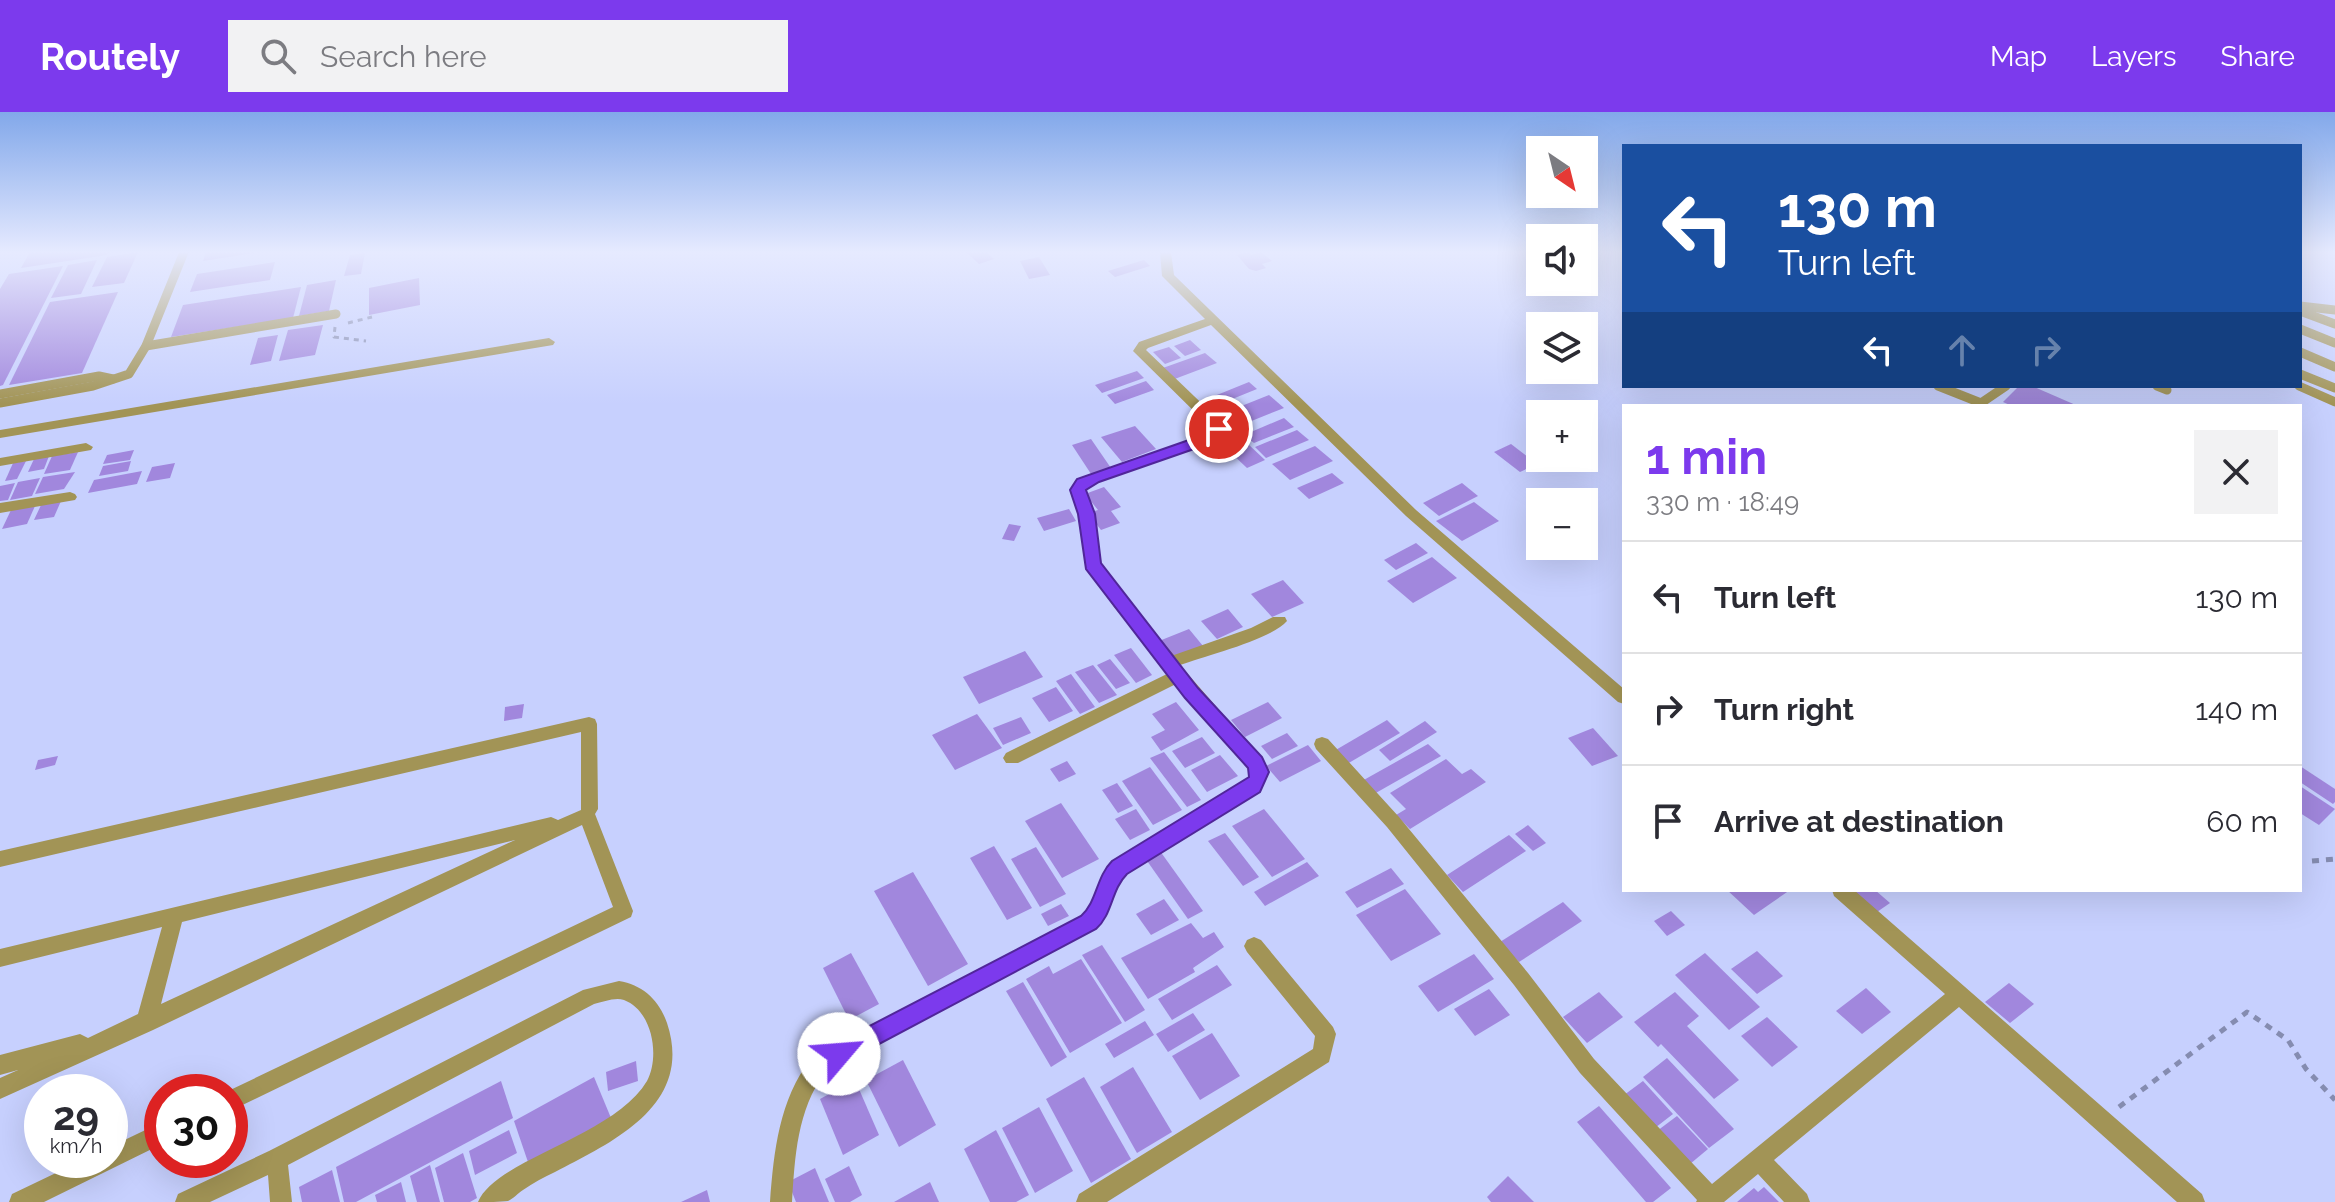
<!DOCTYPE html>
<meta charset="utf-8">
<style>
:root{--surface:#fff;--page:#f2f2f3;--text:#2b2b33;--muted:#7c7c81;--line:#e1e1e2;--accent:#7c3aed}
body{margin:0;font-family:Raleway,sans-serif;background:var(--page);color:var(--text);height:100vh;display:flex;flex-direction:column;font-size:30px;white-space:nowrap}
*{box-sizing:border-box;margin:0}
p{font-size:26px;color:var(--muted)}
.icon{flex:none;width:44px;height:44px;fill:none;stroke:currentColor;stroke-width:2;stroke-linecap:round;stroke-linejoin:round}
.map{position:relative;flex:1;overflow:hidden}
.drawer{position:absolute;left:1622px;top:292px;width:680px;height:488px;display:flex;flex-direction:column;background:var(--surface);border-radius:0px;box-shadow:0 8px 32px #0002}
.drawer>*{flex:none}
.guide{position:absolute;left:1622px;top:32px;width:680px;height:244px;border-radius:0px;box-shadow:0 8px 32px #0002;background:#1a4fa0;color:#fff;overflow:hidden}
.needle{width:52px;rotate:145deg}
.buttons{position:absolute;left:1526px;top:24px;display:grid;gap:16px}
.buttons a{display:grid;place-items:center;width:72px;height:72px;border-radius:0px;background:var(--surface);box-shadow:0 8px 32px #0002;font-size:40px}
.speed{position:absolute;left:24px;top:962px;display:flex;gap:16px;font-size:40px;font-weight:700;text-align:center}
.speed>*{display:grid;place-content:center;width:104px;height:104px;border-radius:50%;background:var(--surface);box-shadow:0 8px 32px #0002;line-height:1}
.speed small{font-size:20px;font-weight:400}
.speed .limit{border:12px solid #d22;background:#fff;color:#111}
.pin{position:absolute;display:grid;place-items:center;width:68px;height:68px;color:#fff;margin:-34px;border:4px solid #fff;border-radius:50%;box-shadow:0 2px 8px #0007}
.me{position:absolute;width:88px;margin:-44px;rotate:63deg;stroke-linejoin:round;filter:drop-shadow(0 0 6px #0008)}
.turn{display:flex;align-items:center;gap:28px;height:168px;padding:0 24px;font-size:36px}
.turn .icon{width:104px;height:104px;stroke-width:2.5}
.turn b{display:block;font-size:56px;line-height:68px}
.lanes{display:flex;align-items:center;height:76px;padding:0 24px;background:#0003;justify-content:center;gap:40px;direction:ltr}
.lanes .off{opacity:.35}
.round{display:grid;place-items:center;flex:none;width:84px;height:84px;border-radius:0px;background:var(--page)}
.summary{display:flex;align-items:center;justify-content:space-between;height:136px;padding:0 24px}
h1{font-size:48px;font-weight:700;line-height:60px;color:var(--accent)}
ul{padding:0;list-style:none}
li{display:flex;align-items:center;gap:24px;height:112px;padding:0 24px;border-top:2px solid var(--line)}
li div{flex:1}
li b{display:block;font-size:30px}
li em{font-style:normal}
header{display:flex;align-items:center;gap:48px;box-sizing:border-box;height:112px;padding:0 40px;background:var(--accent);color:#fff}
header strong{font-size:38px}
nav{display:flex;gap:44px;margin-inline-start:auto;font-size:28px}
.search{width:560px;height:72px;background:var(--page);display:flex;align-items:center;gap:20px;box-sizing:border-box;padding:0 28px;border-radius:0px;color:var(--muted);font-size:30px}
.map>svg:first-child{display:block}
.building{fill:#a187dd}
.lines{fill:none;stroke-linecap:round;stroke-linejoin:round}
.path-far1{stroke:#858cb0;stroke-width:3;stroke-dasharray:5 5;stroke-linecap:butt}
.path{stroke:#858cb0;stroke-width:5;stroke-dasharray:7 7;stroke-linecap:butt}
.lane{stroke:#a29456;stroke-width:9}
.street{fill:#a29456;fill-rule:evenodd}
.route{fill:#7c3aed;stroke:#51269a;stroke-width:2}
</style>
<header>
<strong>Routely</strong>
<div class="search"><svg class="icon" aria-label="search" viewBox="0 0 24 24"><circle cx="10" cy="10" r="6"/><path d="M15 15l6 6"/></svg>Search here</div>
<nav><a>Map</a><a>Layers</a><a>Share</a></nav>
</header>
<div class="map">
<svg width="2335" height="1090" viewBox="0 0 2335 1090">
<rect width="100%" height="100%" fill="#c7d0fe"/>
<!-- building -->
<g class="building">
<path d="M30 140H109L107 143 21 156Z"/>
<path d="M138 140 124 171 92 175 107 145Z"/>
<path d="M206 140H254V141L203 149Z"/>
<path d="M966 140H986L994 147 979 152Z"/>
<path d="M1247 140 1251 143 1261 140 1272 149 1262 152 1266 156 1256 159 1249 157 1237 143Z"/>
<path d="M365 141 361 162 344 164 350 143Z"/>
<path d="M1039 145 1050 163 1029 167 1020 149Z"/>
<path d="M97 148 81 182 51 186 68 153Z"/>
<path d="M1144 148 1150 154 1115 165 1108 159Z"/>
<path d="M275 150 270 168 190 180 197 162Z"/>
<path d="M63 154 3 273 0 274V177L9 162Z"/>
<path d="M419 166 420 193 369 203V176Z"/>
<path d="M336 168 329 199 299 204 307 173Z"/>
<path d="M301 175 293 206 171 225 183 193Z"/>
<path d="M118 180 82 261 9 273 50 190Z"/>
<path d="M323 213 315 243 279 249 288 218Z"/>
<path d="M278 223 271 249 250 253 258 226Z"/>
<path d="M1190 228 1201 238 1185 244 1174 234Z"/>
<path d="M1169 235 1181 246 1165 252 1153 240Z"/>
<path d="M1205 241 1217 251 1172 268 1160 257Z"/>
<path d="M1137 259 1144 266 1102 281 1095 273Z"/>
<path d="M1146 269 1154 278 1115 292 1107 283Z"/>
<path d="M1249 270 1257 277 1215 294 1207 287Z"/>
<path d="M2019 274H2032L2078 294H2012L2003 290Z"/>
<path d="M1269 283 1284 296 1239 314 1224 301Z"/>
<path d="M1284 306 1294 315 1254 331 1244 323Z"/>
<path d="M1135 314 1156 337 1122 350 1101 325Z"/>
<path d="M1297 318 1309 328 1266 346 1255 335Z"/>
<path d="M1091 327 1113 359 1093 365 1072 333Z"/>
<path d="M1248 332 1265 348 1247 356 1229 339Z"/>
<path d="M1511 332 1537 352 1520 360 1494 340Z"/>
<path d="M1315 334 1333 349 1290 368 1272 352Z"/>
<path d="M134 338 130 348 103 352 107 343Z"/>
<path d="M78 340 70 358 44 362 52 344Z"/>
<path d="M49 344 44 357 28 360 34 347Z"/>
<path d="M26 349 17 367 5 369 13 351Z"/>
<path d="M131 349 128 359 99 364 103 354Z"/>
<path d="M175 351 170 366 146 370 152 355Z"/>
<path d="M142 359 137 372 88 381 94 368Z"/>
<path d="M75 360 64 377 35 382 43 365Z"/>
<path d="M1332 361 1344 371 1309 387 1297 376Z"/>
<path d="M40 366 32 384 10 388 18 370Z"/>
<path d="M15 371 8 388 0 389V374Z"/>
<path d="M1462 371 1478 384 1439 404 1423 391Z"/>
<path d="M1104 375 1121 395 1111 399 1120 411 1101 418 1088 401 1098 398 1085 382Z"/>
<path d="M61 389 54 405 34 408 41 393Z"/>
<path d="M1474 390 1499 409 1462 429 1436 409Z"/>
<path d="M35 394 27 412 2 417 11 398Z"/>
<path d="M1069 397 1076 409 1044 419 1037 406Z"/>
<path d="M1009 412 1021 414 1014 429 1002 427Z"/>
<path d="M1416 431 1428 441 1396 458 1384 448Z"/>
<path d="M1432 445 1457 466 1413 491 1387 469Z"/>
<path d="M1283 468 1304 491 1272 505 1251 482Z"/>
<path d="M1228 497 1243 515 1217 527 1201 509Z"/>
<path d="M1189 517 1203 534 1174 547 1159 529Z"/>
<path d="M1131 536 1152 563 1136 571 1114 543Z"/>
<path d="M1025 539 1043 565 979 592 963 565Z"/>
<path d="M1110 547 1130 571 1116 577 1097 553Z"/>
<path d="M1093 553 1117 583 1099 591 1075 560Z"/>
<path d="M1071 562 1095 595 1080 602 1056 569Z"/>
<path d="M1056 575 1073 599 1049 610 1032 586Z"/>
<path d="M1176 590 1199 618 1161 639 1151 625 1165 618 1152 602Z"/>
<path d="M1268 590 1282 606 1245 625 1231 608Z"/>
<path d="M524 592 522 606 504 609 505 595Z"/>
<path d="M977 602 1002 636 955 658 932 623Z"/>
<path d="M1021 605 1031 621 1003 633 993 616Z"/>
<path d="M1387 608 1400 621 1347 652 1334 639Z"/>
<path d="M1425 609 1437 620 1390 649 1379 638Z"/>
<path d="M1593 616 1618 644 1592 654 1568 626Z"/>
<path d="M1287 621 1298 634 1272 647 1261 634Z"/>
<path d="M1202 625 1215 641 1185 656 1172 639Z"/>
<path d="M1428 632 1441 644 1374 682 1362 669Z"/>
<path d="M1308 633 1321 649 1280 670 1266 654Z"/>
<path d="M1164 640 1201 688 1187 695 1150 646Z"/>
<path d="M1220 643 1238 664 1207 680 1191 658Z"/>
<path d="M58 644 55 653 35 658 38 648Z"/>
<path d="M1446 647 1462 662 1471 657 1486 670 1410 717 1396 703 1406 697 1390 681Z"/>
<path d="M1067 649 1076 662 1059 670 1050 657Z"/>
<path d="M2300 654 2335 677V690L2333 692 2300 670Z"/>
<path d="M1150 655 1182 698 1153 713 1122 669Z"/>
<path d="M1117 671 1133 694 1118 701 1102 678Z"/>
<path d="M2300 674 2335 697 2319 713 2300 701Z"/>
<path d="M1061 691 1099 747 1062 766 1025 709Z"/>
<path d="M1136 697 1150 718 1130 728 1115 707Z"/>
<path d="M1264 697 1305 747 1272 765 1232 714Z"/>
<path d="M1528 713 1546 731 1533 739 1515 722Z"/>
<path d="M1225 721 1259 765 1243 774 1208 729Z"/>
<path d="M1509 723 1526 739 1463 780 1447 763Z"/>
<path d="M994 734 1032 796 1007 808 970 746Z"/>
<path d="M1036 735 1066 782 1040 795 1011 747Z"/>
<path d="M1160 739 1203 799 1188 807 1145 746Z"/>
<path d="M1307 750 1319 764 1265 794 1254 780Z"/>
<path d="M1391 756 1404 772 1357 796 1345 780Z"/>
<path d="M913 760 968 852 928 874 874 779Z"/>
<path d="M1405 777 1441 822 1391 849 1356 803Z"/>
<path d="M1727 778H1790L1754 803Z"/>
<path d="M1852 778H1875L1890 791 1877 800Z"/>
<path d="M1164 787 1179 808 1151 823 1136 802Z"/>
<path d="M1563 790 1582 809 1519 850 1500 830Z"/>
<path d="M1061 792 1069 804 1048 814 1041 802Z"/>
<path d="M1671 799 1685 813 1667 824 1654 809Z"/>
<path d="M1191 811 1203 826 1214 820 1224 835 1193 856 1195 860 1148 887 1121 846Z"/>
<path d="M1102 833 1145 898 1125 910 1082 843Z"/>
<path d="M1757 839 1783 864 1757 882 1731 857Z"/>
<path d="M851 841 879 892 849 908 823 856Z"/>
<path d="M1705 841 1760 895 1729 918 1675 863Z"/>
<path d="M1474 842 1494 867 1438 900 1418 874Z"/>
<path d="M1081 847 1122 911 1070 941 1026 867 1049 854 1053 862Z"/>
<path d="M1217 853 1232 873 1172 908 1158 887Z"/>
<path d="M1023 870 1067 945 1051 955 1006 879Z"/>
<path d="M2009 871 2034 892 2010 911 1985 890Z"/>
<path d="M1866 876 1891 900 1862 922 1836 899Z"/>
<path d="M1489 877 1510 903 1475 924 1454 897Z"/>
<path d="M1599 880 1623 905 1587 931 1563 905Z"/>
<path d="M1675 880 1699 904 1687 914 1739 968 1714 987 1661 932 1658 935 1634 910Z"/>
<path d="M1193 901 1205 918 1168 940 1156 922Z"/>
<path d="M1767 905 1798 935 1772 955 1741 924Z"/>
<path d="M1145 909 1154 923 1114 946 1105 932Z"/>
<path d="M1212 921 1240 964 1200 988 1172 944Z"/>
<path d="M1667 946 1734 1017 1709 1036 1643 965Z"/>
<path d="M903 948 936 1013 899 1035 866 968Z"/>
<path d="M636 949 638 969 608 979 606 960Z"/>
<path d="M1133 955 1172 1020 1137 1041 1100 975Z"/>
<path d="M594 965 611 1006 529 1053 514 1009Z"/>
<path d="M1084 965 1131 1047 1091 1071 1046 987Z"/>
<path d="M855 968 879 1023 843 1043 820 987Z"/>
<path d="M501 969 513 1006 356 1090H344L336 1055Z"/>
<path d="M1643 969 1673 1002 1651 1019 1620 986Z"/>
<path d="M1599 994 1671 1076 1653 1090H1646L1577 1010Z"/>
<path d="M1039 995 1073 1059 1035 1081 1002 1016Z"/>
<path d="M1677 1004 1708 1037 1684 1057 1653 1022Z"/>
<path d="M509 1018 517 1041 475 1063 469 1039Z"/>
<path d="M996 1018 1029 1083 1016 1090H990L964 1037Z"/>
<path d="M463 1041 477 1086 470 1090H444L435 1056Z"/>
<path d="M430 1053 440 1090H417L410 1064Z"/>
<path d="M849 1054 862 1083 850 1090H835L825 1067Z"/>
<path d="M815 1056 829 1090H796L788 1070Z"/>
<path d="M332 1058 340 1090H302L299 1075Z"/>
<path d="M1508 1064 1534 1090H1491L1487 1085Z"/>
<path d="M401 1070 406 1090H377L375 1083Z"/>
<path d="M930 1070 939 1090H894Z"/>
<path d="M1764 1075 1779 1090H1737L1754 1076 1758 1080Z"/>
<path d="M707 1078 710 1090H681Z"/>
</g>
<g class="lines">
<!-- path-far1 -->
<g class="path-far1">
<path d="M348 211 372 205"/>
<path d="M335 215 334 225 366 229"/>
</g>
<!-- path -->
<g class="path">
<path d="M2312 749 2335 747"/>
<path d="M2119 995 2247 900 2288 928 2306 957 2335 988"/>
</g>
<!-- lane -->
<g class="lane">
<path d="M2300 194 2335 198"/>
<path d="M2300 199 2335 212"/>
<path d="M2300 217 2335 231"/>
<path d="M146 234 336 202"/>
<path d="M2300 240 2335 255"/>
<path d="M2300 262 2335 276"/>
<path d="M1938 274 1981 291 2006 274"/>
<path d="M2157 274 2167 278"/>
<path d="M2299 274 2335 290"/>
<path d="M0 282 99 264 113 267"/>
<path d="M0 291 93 274 129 262 146 234 184 140"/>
</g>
<!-- street -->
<g class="street">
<path d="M1160 140H1171L1174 163 1416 398 1624 577V592L1618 590 1406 404 1211 213 1148 236 1146 238 1218 307 1226 317 1223 326 1088 374 1085 378 1094 402 1099 451 1124 487 1174 543 1251 516 1273 505H1285L1287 509C1272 527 1205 544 1180 553L1261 646C1268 660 1267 666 1259 679L1127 762C1112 778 1110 800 1095 816L825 960C797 999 795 1044 792 1090H770C774 1038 779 989 811 946L1081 804C1096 789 1099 766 1113 750L1249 666 1248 655 1176 572 1018 651H1006L1003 646 1006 641 1169 561 1165 554 1114 495 1085 452 1080 402 1071 378 1078 368 1088 363 1212 321 1208 313 1133 239 1139 230 1205 207 1162 164Z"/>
<path d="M549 226 555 230 553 233 0 326V318Z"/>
<path d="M86 331 93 335 91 338 0 354V346Z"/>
<path d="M70 380 75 382 77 385 75 388 0 401V391Z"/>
<path d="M589 605 595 607 597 612 598 697 595 702 633 799 631 805 230 999V980H226L613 795 582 713 153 918 0 987V966L18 958 0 963V943L80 922 88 926 138 902 162 815 0 855V837L551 705 558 708 581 698V620L0 755V739ZM515 728 161 892 182 810Z"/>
<path d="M1322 625 1328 627 1399 705 1528 861 1594 947 1712 1072 1945 882 1834 784 1832 778H1854L2202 1082 2205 1090H2177L1959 895 1774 1048 1807 1082 1810 1090H1784L1758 1062 1724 1090H1696L1697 1088 1580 961 1514 873 1387 715 1316 637 1314 632 1316 627Z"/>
<path d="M1254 825 1261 828 1333 915 1336 922 1329 950 1107 1090H1076L1079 1082 1313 937 1315 924 1247 840 1244 834 1247 828Z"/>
<path d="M619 869C643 873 659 888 667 911 694 992 615 1029 555 1060 544 1065 533 1071 523 1078 518 1081 513 1087 508 1089 501 1090 486 1090 478 1090 496 1047 615 1024 647 969 660 945 653 899 624 888 615 885 603 890 594 892L288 1053 292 1090H270L268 1063 210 1090H175L178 1082 269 1039 583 878Z"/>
<path d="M162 1010V1032L44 1090H9L12 1082 83 1048H110V1035Z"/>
</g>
</g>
<!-- sky -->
<linearGradient id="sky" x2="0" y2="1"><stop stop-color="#82a8ea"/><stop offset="0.48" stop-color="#e6eaff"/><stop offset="1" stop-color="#e6eaff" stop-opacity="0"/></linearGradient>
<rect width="2335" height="292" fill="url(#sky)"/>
<!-- route -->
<path class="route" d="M1219 312 1226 317 1223 326 1217 329 1099 370 1086 378 1095 402 1101 451 1198 576 1262 645 1269 660 1260 680 1127 762C1111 778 1113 802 1096 817L847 949 839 953 831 949 828 942 831 934 1081 804C1097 790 1096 765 1112 749L1249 665 1248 656 1185 586 1086 457 1078 402 1070 378 1077 367 1206 322Z"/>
</svg>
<div class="buttons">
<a><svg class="needle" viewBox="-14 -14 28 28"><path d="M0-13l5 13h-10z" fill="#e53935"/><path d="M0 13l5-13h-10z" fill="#7c7c81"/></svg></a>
<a><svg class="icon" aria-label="sound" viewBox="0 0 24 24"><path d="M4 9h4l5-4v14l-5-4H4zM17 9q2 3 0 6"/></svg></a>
<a><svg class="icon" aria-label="layers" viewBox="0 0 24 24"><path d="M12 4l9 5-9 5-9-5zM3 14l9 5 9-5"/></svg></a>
<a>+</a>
<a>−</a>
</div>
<div class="speed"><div>29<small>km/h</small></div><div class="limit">30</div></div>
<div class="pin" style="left:1219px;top:317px;background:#d93025"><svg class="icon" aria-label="arrive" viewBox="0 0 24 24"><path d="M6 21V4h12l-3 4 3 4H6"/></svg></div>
<svg class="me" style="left:839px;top:942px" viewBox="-20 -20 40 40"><circle r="19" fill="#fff"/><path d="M0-13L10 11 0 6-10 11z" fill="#7c3aed"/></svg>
<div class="guide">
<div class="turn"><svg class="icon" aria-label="left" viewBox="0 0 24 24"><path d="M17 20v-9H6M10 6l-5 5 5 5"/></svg><div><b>130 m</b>Turn left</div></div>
<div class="lanes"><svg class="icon" aria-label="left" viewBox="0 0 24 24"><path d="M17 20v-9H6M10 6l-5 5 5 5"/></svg><svg class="icon off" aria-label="ahead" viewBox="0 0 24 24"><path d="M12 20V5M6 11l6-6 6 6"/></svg><svg class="icon off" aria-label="right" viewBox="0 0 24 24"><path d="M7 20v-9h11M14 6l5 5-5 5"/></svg></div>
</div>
<section class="drawer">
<div class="summary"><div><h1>1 min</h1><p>330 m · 18:49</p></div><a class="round"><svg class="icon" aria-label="close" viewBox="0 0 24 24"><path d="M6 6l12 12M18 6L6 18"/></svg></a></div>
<ul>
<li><svg class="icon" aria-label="left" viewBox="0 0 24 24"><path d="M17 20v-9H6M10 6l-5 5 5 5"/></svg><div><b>Turn left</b></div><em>130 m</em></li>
<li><svg class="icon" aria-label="right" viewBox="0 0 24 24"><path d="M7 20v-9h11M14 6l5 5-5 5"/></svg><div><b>Turn right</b></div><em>140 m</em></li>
<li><svg class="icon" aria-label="arrive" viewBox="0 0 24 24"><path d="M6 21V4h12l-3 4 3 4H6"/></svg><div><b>Arrive at destination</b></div><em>60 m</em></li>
</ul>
</section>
</div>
